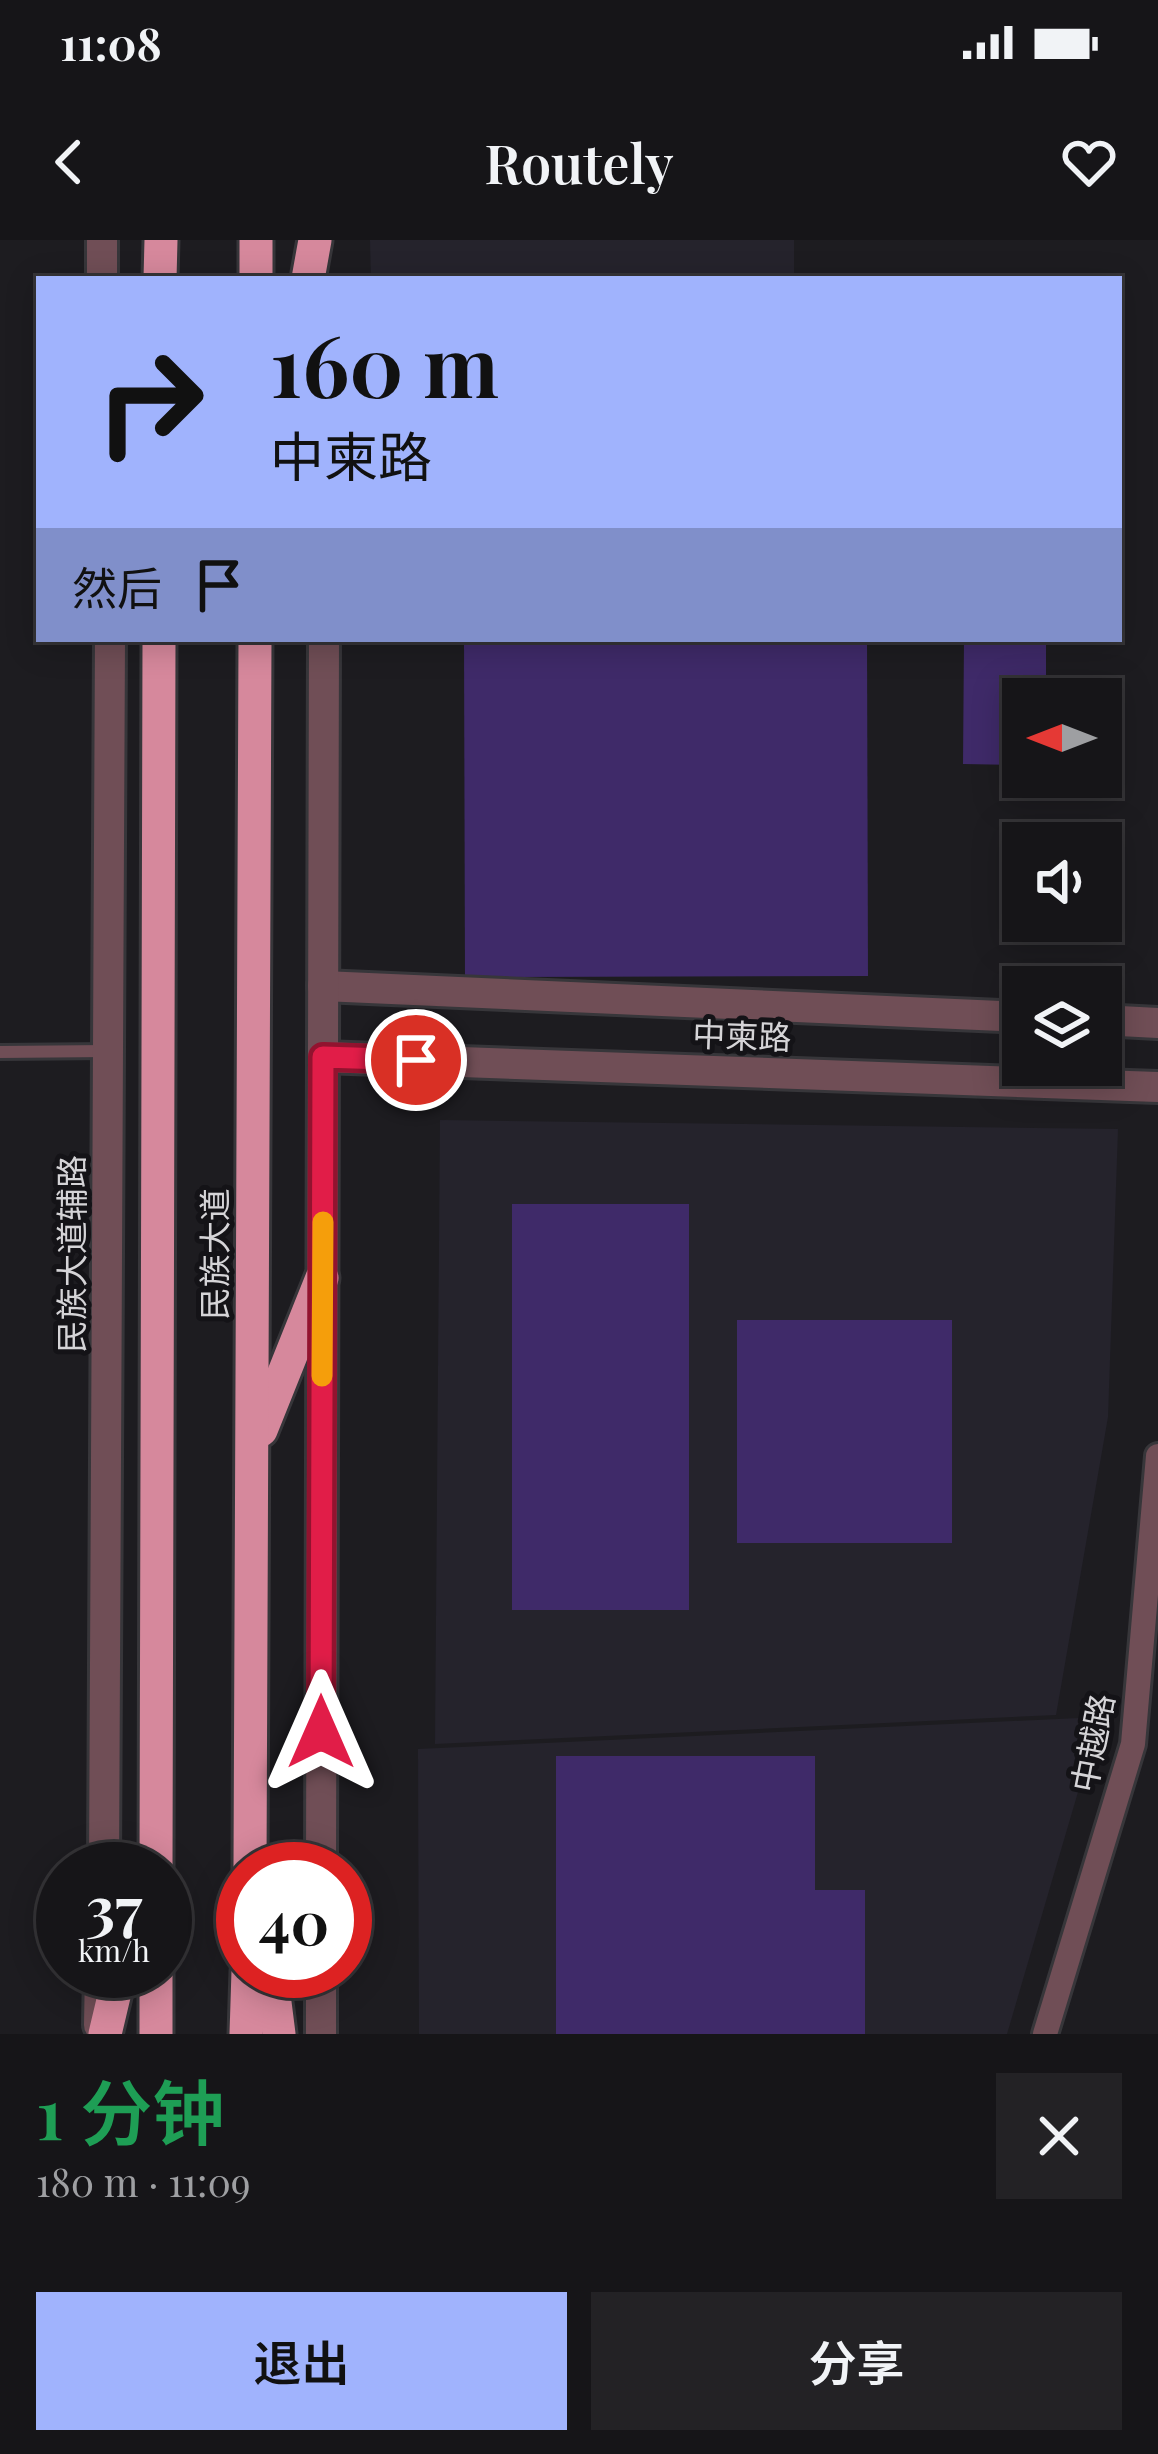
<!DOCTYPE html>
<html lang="zh">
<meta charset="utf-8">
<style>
:root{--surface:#161518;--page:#232225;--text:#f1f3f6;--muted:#9e9fa2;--line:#353437;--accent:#a0b3fd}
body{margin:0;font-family:"Playfair Display","Noto Sans SC",serif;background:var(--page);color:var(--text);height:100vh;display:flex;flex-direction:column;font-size:45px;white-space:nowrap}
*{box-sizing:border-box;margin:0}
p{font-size:39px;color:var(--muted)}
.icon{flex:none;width:66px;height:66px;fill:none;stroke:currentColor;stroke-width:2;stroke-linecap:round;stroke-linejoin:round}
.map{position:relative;height:1794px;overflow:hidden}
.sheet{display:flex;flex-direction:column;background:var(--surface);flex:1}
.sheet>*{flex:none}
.hud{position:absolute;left:36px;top:36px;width:1086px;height:366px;border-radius:0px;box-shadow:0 6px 30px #0003,0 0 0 3px var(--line);background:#a0b3fd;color:#111;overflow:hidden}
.needle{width:78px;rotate:270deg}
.tools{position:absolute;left:1002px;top:438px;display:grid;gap:24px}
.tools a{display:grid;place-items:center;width:120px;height:120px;border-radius:0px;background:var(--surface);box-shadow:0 6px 30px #0003,0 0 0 3px var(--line);font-size:60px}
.speed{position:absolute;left:36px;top:1602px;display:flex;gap:24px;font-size:60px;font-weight:700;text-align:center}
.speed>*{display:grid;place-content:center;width:156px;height:156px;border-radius:50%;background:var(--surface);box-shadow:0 6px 30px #0003,0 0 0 3px var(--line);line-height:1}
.speed small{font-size:30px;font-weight:400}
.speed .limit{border:18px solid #d22;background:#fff;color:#111}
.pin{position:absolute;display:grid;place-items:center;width:102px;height:102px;color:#fff;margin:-51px;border:6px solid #fff;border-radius:50%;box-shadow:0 3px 12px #0007}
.me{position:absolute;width:132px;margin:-66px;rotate:0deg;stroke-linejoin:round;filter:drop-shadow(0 0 9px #0008)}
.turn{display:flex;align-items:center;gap:42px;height:252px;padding:0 36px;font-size:54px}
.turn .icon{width:156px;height:156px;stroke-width:2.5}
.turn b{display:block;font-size:84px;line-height:102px}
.then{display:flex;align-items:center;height:114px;padding:0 36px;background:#0003;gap:24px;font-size:45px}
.round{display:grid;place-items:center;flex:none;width:126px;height:126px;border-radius:0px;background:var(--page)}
.head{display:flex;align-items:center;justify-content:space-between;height:204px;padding:0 36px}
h1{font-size:72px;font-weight:600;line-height:90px;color:#1e9e55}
.primary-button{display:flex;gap:24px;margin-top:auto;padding:24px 36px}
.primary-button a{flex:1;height:138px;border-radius:0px;background:var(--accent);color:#111;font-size:48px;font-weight:600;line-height:138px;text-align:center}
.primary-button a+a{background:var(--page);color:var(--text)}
.status{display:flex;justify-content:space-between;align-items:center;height:84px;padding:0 60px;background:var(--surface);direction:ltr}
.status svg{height:33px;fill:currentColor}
header{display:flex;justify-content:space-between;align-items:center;height:156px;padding:0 36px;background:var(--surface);font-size:54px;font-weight:600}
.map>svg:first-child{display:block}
.built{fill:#25232c}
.building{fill:#3f2a69}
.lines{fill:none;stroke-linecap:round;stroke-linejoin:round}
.service-casing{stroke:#37363a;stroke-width:18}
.minor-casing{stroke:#37363a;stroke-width:30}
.tertiary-casing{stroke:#37363a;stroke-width:36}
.trunk-casing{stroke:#37363a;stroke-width:39}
.service{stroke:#704e56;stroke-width:12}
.minor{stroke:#704e56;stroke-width:24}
.tertiary{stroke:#704e56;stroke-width:30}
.trunk{stroke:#d6889c;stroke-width:33}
.route-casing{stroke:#92132f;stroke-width:30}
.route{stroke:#e11d48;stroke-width:21}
.slow{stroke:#f59e0b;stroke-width:21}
.labels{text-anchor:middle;stroke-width:10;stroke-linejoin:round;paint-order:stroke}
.street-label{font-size:33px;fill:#d5d4d7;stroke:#141317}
</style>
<div class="status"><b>11:08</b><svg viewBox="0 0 49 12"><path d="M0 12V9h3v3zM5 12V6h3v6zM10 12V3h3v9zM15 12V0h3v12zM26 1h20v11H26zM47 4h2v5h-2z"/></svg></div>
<header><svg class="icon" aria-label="back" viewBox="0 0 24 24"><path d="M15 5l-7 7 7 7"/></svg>Routely<svg class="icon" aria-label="heart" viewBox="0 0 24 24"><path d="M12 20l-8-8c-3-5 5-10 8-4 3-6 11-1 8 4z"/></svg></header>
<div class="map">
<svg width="1158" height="1794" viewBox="0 0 1158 1794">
<rect width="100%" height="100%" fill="#1d1c20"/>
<!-- built -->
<g class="built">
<path d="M370 0H794V39H371Z"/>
<path d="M440 880 1118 889 1108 1177 1056 1475 435 1504Z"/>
<path d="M1100 1477 1007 1794H419L418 1509Z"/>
</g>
<!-- building -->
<g class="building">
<path d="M464 399H867L868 736 465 737Z"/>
<path d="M964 399H1046V459H1023V525L963 524Z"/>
<rect x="512" y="964" width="177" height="406"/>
<rect x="737" y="1080" width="215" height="223"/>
<path d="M556 1516H815V1650H865V1794H556Z"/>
</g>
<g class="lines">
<!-- service casing -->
<g class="service-casing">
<path id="service" d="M0 812 107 811"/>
</g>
<!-- minor casing -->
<g class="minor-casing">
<path id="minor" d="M1045 1794 1133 1504 1158 1216"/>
</g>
<!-- tertiary casing -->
<g class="tertiary-casing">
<g id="tertiary">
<path d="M102 39V0"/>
<path d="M323 746 1023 777"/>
<path d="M1101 780 1158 783"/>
<path d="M323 817 1158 847"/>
<path d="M104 1629 110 399"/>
<path d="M321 1629 324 399"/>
<path d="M99 1785 100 1731"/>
<path d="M321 1794V1731"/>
</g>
</g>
<!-- trunk casing -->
<g class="trunk-casing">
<g id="trunk">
<path d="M160 39 161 0"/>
<path d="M256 39V0"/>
<path d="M308 39 315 0"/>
<path d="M261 1190 322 1038"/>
<path d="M156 1629 159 399"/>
<path d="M250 1629 255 399"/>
<path d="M271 1731 279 1794"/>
<path d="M105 1794 120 1731"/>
<path d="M156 1794V1731"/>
<path d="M246 1794 248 1731"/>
</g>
</g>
<!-- service -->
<use href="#service" class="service"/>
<!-- minor -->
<use href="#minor" class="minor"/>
<!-- tertiary -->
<use href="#tertiary" class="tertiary"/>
<!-- trunk -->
<use href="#trunk" class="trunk"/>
</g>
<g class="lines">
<!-- route casing -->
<g class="route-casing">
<path id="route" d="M321 1492 323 817 416 820"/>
</g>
<!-- route -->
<use href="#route" class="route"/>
<!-- slow -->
<path class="slow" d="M322 1136 323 982"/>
</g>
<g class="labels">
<!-- street labels -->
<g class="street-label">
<text transform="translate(742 796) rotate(2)" y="12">中柬路</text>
<text transform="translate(72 1014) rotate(-90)" y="12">民族大道辅路</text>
<text transform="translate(215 1014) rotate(-90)" y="12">民族大道</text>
<text transform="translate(1093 1503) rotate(-79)" y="12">中越路</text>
</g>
</g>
</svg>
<div class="tools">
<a><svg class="needle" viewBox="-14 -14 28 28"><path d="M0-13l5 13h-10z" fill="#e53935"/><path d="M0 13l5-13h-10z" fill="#9e9fa2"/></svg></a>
<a><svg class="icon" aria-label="sound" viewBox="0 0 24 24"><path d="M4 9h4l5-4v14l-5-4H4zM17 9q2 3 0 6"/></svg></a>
<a><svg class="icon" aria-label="layers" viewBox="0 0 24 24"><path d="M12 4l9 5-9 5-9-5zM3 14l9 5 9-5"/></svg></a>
</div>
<div class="speed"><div>37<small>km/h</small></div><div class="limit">40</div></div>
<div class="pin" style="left:416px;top:820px;background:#d93025"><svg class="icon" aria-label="arrive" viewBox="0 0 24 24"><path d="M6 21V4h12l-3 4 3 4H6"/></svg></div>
<svg class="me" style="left:321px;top:1492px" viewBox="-20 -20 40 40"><path d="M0-17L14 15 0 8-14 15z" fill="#e11d48" stroke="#fff" stroke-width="4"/></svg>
<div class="hud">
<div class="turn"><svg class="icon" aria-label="right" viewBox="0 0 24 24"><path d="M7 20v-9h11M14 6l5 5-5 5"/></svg><div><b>160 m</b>中柬路</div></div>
<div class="then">然后<svg class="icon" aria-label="arrive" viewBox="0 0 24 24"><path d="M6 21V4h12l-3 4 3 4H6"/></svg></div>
</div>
</div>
<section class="sheet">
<div class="head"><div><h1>1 分钟</h1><p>180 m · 11:09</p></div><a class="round"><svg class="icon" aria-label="close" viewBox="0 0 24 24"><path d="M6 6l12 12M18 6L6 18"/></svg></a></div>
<div class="primary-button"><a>退出</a><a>分享</a></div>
</section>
